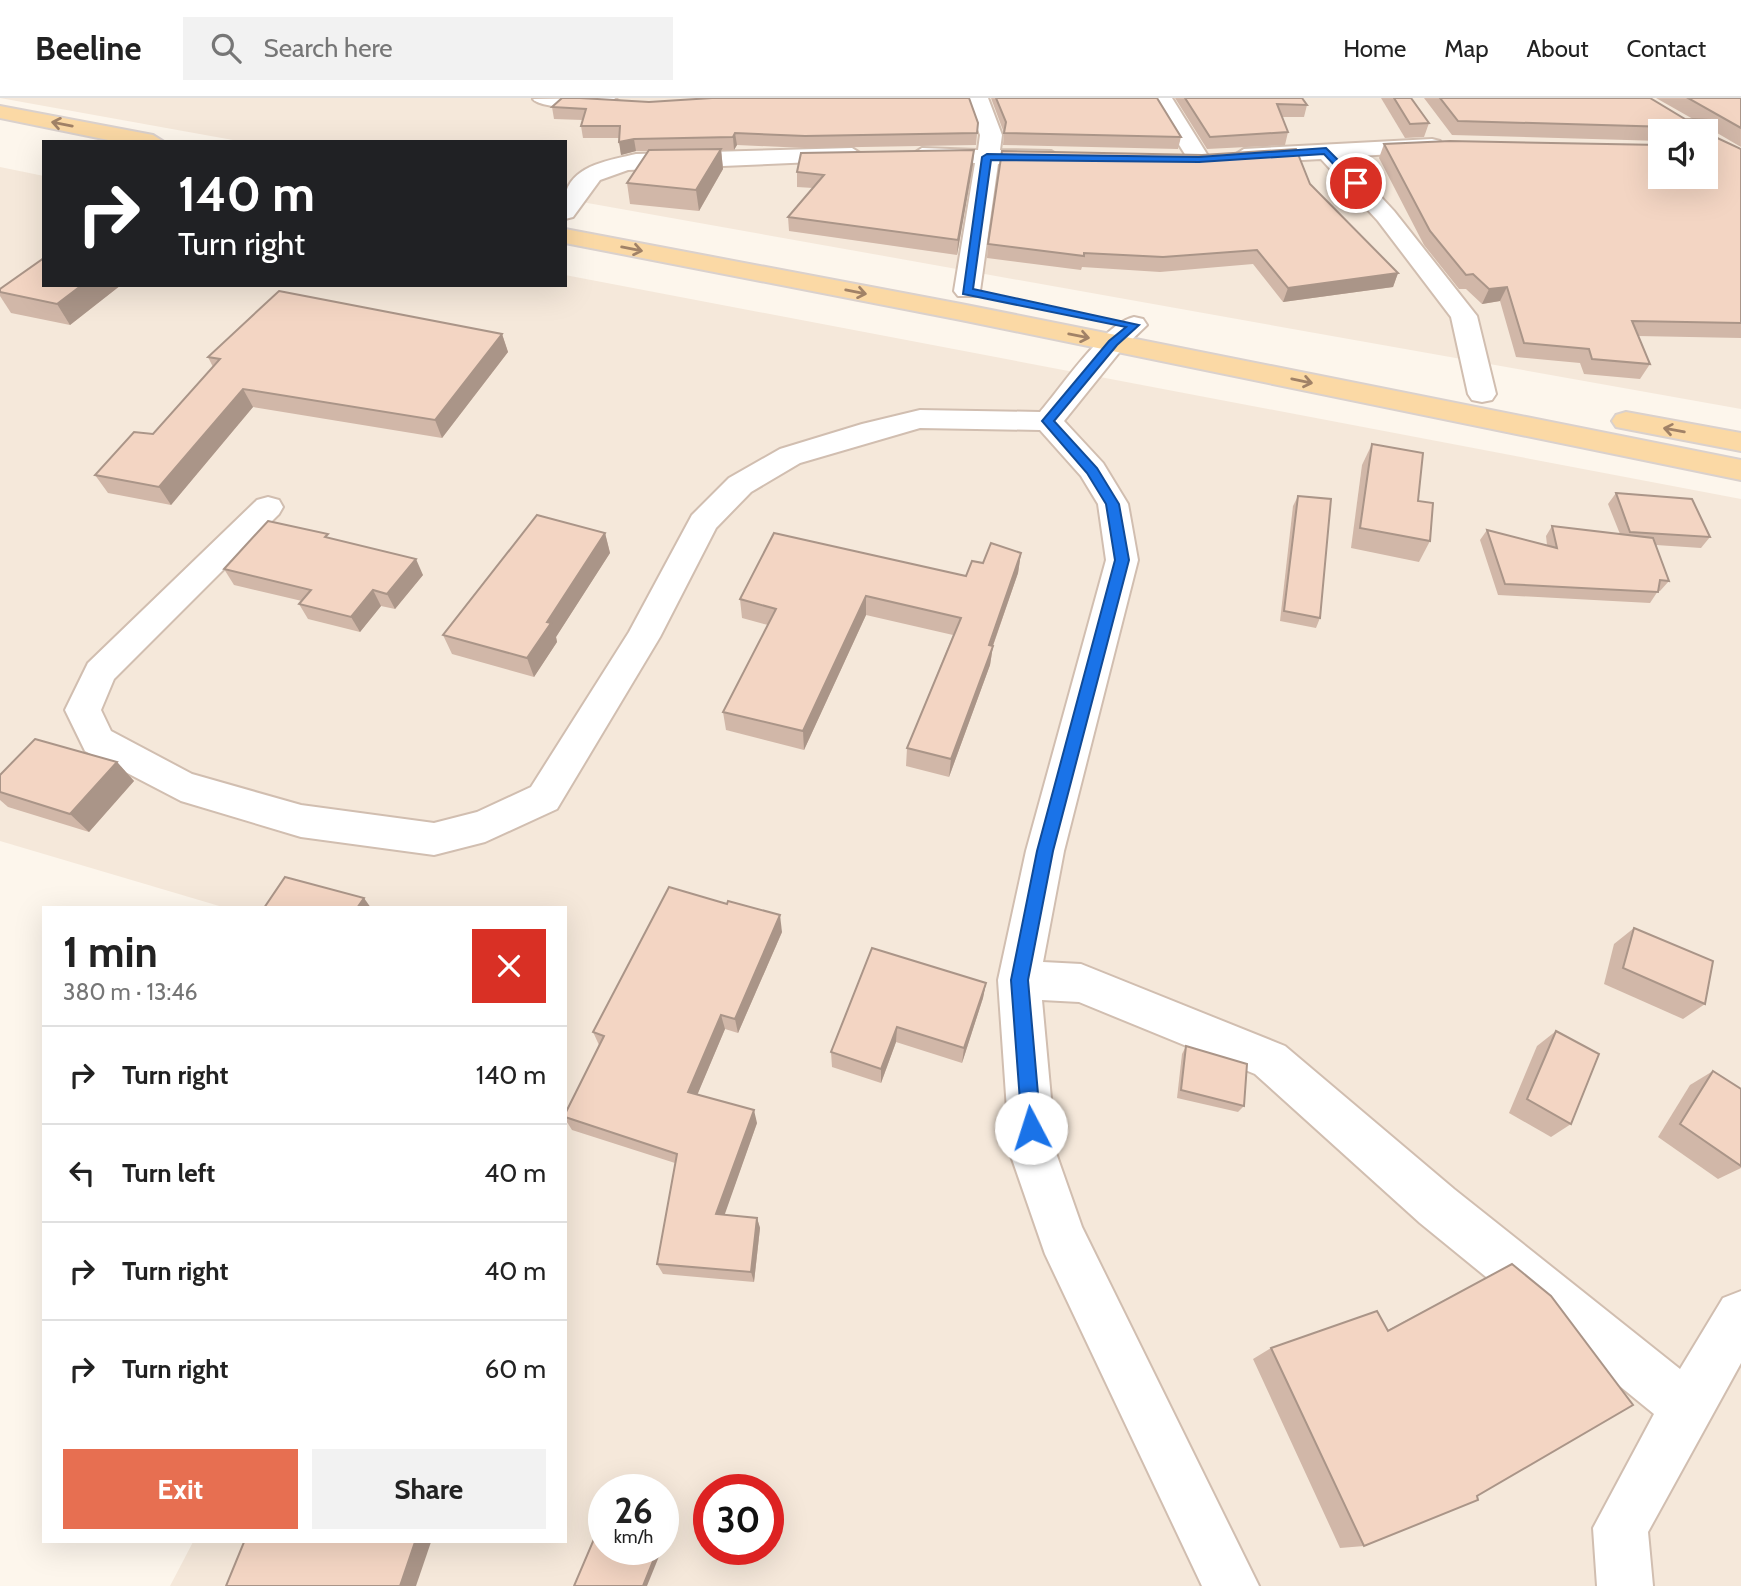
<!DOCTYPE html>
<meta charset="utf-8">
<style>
:root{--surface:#fff;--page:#f2f2f2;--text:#222;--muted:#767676;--line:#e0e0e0;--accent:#e76f51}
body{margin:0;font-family:Cabin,sans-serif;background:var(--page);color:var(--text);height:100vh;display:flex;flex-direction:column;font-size:26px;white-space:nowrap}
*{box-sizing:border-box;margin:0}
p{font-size:23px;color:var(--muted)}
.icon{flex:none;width:38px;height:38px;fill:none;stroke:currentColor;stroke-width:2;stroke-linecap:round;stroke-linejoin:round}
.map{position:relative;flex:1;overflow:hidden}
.panel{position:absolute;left:42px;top:808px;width:525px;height:637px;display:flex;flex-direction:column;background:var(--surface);border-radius:0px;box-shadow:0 7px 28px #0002}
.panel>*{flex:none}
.banner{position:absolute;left:42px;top:42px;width:525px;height:147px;border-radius:0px;box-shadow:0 7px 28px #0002;background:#202124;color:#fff;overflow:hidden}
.fabs{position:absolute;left:1648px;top:21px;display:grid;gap:14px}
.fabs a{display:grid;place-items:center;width:70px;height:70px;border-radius:0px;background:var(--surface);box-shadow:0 7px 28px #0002;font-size:35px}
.speed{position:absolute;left:588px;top:1376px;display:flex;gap:14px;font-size:35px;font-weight:700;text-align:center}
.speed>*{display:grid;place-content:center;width:91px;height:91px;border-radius:50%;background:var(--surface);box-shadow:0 7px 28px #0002;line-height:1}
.speed small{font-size:18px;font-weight:400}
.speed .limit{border:10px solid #d22;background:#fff;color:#111}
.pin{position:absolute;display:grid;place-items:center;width:60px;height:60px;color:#fff;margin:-30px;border:4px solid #fff;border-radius:50%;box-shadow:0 2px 7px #0007}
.me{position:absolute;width:77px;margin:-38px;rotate:355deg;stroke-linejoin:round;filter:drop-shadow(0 0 5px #0008)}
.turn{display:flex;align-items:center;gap:24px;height:147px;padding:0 21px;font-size:32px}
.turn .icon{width:91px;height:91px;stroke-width:2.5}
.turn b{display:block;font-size:49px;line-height:60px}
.round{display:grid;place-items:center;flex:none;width:74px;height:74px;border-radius:0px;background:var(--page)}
.overview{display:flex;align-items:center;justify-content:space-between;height:119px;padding:0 21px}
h1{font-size:42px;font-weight:700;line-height:52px}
.action{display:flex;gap:14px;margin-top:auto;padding:14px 21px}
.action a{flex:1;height:80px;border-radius:0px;background:var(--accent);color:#fff;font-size:28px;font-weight:700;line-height:80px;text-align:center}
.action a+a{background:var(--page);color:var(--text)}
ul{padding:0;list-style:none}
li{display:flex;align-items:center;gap:21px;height:98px;padding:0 21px;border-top:2px solid var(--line)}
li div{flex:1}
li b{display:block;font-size:26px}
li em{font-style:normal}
header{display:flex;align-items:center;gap:42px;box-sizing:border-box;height:98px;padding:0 35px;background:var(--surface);border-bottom:2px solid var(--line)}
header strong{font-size:33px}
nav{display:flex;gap:38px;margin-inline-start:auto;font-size:24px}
.search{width:490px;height:63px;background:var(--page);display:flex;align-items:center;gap:18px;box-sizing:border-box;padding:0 24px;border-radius:0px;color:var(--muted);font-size:26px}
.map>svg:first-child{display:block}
.residential{fill:#f5e8da;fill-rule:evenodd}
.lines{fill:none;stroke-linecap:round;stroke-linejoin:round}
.street-casing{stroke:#d1beb0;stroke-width:4}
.primary-casing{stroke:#dad1cd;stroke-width:4}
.street{fill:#fff;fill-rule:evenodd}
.primary{fill:#fbd9a5;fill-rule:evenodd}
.wall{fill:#d1b7a8}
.shaded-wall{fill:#aa9588}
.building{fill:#f3d5c3;stroke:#aa9588;stroke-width:2}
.oneway{stroke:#a18267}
.route{fill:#1a73e8;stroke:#114b97;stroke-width:2}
</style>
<header>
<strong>Beeline</strong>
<div class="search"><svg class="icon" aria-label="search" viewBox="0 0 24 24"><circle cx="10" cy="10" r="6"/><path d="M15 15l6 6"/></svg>Search here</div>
<nav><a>Home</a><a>Map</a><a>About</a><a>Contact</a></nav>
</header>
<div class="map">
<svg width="1741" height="1488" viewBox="0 0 1741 1488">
<rect width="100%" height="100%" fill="#fdf6ec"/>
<!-- residential -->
<g class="residential">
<path d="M0 0H1741V311L565 101V44H244ZM1661 33H1706V79H1661Z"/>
<path d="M0 69 44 78V187H565V177L1741 401V1488H170L193 1444H565V810H226L0 743ZM604 1391H663V1451H604ZM709 1391H768V1451H709Z"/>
</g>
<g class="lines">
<!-- street casing -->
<g class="street-casing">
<g id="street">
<path d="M614 0 623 6C616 16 540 11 533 1Z"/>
<path d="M966 0H988L1002 37 1000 52 1051 53 1062 60 1051 67 998 66 980 193 976 198H958L954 193 975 65 922 64 911 57 922 50 978 52 980 37Z"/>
<path d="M1150 0H1172L1210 61 1207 66H1191Z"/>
<path d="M1432 41 1440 43 1443 48 1440 53 1344 59 1394 113 1477 218 1496 296 1492 302 1482 304 1472 302 1468 296 1451 219 1378 123 1321 61 1244 65 1233 58 1244 51Z"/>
<path d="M852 50 863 57 860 62 628 72 600 82 573 119 565 121C565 113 563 101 566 94 575 66 612 62 636 56Z"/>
<path d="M1134 219 1143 221 1147 227 1122 251 1064 323 1103 365 1128 406 1138 462 1064 753 1043 864 1081 866 1285 948 1454 1091 1680 1271 1723 1200 1741 1193V1265L1648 1434 1653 1488H1597L1593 1430 1654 1316 1420 1125 1255 976 1079 904 1042 902 1056 1055 1082 1129 1259 1488H1202L1045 1156 1010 1055 998 882 1026 753 1106 462 1098 406 1081 378 1040 332 920 330 800 365 751 394 716 430 660 539 557 711 485 744 434 757 301 739 181 703 85 653 65 612 88 565 257 402 268 399 279 402 283 409 279 416 114 581 101 612 111 633 192 676 301 707 434 725 477 714 531 689 629 534 692 417 729 380 780 351 862 326 920 312 1040 314C1062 289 1102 227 1134 219Z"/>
</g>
</g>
<!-- primary casing -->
<g class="primary-casing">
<g id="primary">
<path d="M0 8 153 37 164 44H118L0 20Z"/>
<path d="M565 131 961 206 1741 362V382L961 222 565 145Z"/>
<path d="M1626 314 1741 335V353L1616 329 1612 323 1616 317Z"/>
</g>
</g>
<!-- street -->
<use href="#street" class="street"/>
<!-- primary -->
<use href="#primary" class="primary"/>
</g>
<!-- wall -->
<g class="wall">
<path d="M991 0H1157L1181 39 1178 51 1003 47 1004 35Z"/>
<path d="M1175 0H1302L1307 7 1304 19H1282L1288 34 1285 47 1207 51Z"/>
<path d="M1381 0H1411L1429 25 1424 39 1405 40Z"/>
<path d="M1424 0H1650L1685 21H1693L1656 0H1741V49L1712 32 1713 38 1741 51V240L1638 238 1650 266 1640 281 1584 276 1580 265 1516 259 1500 203 1482 206 1466 191H1459L1424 147 1379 60 1384 46 1661 79 1706 33H1661V43L1452 37Z"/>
<path d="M552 9 978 25 976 47 805 50 737 47 734 52H721L723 71 699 113 630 106 627 85 648 53H636L621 57 619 40H583L581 28 583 22 554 21Z"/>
<path d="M973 66 957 157 789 133 788 119 813 90 797 89V74Z"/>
<path d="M1310 86 1398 175 1393 189 1283 204 1253 166 1160 174 1082 169 1081 172 987 160 988 146Z"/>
<path d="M121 187 70 227 11 215 0 198V191Z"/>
<path d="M502 236 508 254 442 340 253 309 171 407 108 395 95 377 153 336 213 269 208 259Z"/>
<path d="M1372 346 1418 403 1430 443 1419 464 1351 450 1362 367Z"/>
<path d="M1616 395 1710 439 1701 450 1656 447 1669 483 1660 493H1658L1650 505 1498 497 1480 442 1487 432 1547 447 1546 438 1552 428 1620 436 1608 406Z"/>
<path d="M1298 398 1320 520 1316 530 1280 523 1293 408Z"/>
<path d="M605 435 610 455 556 539 557 544 534 579 452 556 443 537Z"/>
<path d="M330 440 423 477 395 511 381 508 360 534 308 521 299 506 302 503 234 487 224 471Z"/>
<path d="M1021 455 1018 475 993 548 990 567 949 679 906 668 907 650 953 537 866 517 804 652 726 632 723 614 768 527 742 520 740 501 966 478 983 465Z"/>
<path d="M117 664 134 683 89 734 8 709 0 702V677Z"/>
<path d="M1634 830 1705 906 1683 921 1604 886 1614 846Z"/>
<path d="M782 834 738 935 725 931 697 997 757 1025 724 1117 757 1120 760 1130 754 1184 663 1176 657 1166 675 1065 572 1032 565 1021V1016L599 947 593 934Z"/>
<path d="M986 885 983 900 962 965 896 944 881 985 832 969 831 954Z"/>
<path d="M1556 933 1571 1026 1551 1039 1509 1015 1537 948Z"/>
<path d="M1186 948 1244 1008 1238 1014 1177 1000 1182 956Z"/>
<path d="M1713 973 1741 991V1070L1718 1081 1658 1039 1690 987Z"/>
<path d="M1512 1166 1477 1398 1364 1448 1340 1450 1253 1261 1271 1250 1388 1232Z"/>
</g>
<!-- shaded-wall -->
<g class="shaded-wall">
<path d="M735 35 737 47 734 52 733 39Z"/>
<path d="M634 41 636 53 621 57 619 44Z"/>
<path d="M721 51 723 71 699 113 696 92Z"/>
<path d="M974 52 973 66 957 157 958 142Z"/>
<path d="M1398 175 1393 189 1283 204 1288 190Z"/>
<path d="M82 187H121L70 227 57 206Z"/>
<path d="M1507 189 1500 203 1482 206 1489 191Z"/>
<path d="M502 236 508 254 442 340 435 322Z"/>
<path d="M243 291 253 309 171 407 159 389Z"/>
<path d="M605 435 610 455 556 539 557 544 534 579 527 560 547 524Z"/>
<path d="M1021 455 1018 475 992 550 993 548 990 567 949 679 951 661Z"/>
<path d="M416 461 423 477 395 511 387 496Z"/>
<path d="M373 492 381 508 360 534 351 519Z"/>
<path d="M866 498V517L804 652 803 633Z"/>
<path d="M117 664 134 683 89 734 70 716Z"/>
<path d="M364 800 371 810H357Z"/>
<path d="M780 817 782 834 738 935 735 921Z"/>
<path d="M986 885 983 900 962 965 964 950Z"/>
<path d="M721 917 725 931 693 1007 688 994Z"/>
<path d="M897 929 896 944 881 985V971Z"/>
<path d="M754 1012 757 1025 721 1127 716 1116Z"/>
<path d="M757 1120 760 1130 754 1184 751 1174Z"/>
<path d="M415 1444H431L416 1488H400Z"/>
<path d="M658 1451H662L647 1488H643Z"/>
</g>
<!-- building -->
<g class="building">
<path d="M562 0H580L649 4 712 0H969L978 25 977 35 805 38 735 35 733 39 634 41 619 44 620 28H581L586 11 552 9Z"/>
<path d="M996 0H1157L1181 39 1004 35 1006 24Z"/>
<path d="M1185 0H1302L1307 7 1277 6 1288 34 1210 39Z"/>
<path d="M1394 0H1411L1429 25 1410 26Z"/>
<path d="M1440 0H1650L1685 21 1711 22 1713 38 1741 51V225L1632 223 1650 266 1592 261 1589 251 1524 245 1507 189 1489 191 1473 176 1466 177 1430 133 1384 46 1450 43 1661 47V79H1706V33H1670V29L1458 23Z"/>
<path d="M1688 0H1741V30Z"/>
<path d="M721 51 696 92 627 85 649 52Z"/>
<path d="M1296 51 1310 86 1398 175 1288 190 1257 152 1163 159 1084 155V158L988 146 1002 53 1202 57Z"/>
<path d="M974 52 958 142 788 119 824 77 797 74 801 55Z"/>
<path d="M44 160V187H82L57 206 0 194V191Z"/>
<path d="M279 193 502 236 435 322 243 291 159 389 95 377 134 334 153 336 220 261 208 259Z"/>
<path d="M1372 346 1423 355 1418 403 1433 405 1430 443 1360 430Z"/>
<path d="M1616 395 1692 401 1710 439 1630 434Z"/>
<path d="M1298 398 1331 401 1320 520 1284 513Z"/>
<path d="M537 417 605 435 547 524 551 525 527 560 443 537Z"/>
<path d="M268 423 328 436 325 439 416 461 387 496 373 492 351 519 299 506 311 492 224 471Z"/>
<path d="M1552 428 1653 440 1669 483 1660 482 1658 494 1505 486 1487 432 1557 450Z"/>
<path d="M774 435 966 478 972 463 983 465 991 445 1021 455 989 547 993 548 951 661 907 650 961 520 866 498 803 633 723 614 776 511 740 501Z"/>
<path d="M35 641 117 664 70 716 0 694V677Z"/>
<path d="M285 779 364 800 357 810H264Z"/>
<path d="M669 789 727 806 728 803 780 817 735 921 721 917 688 994 754 1012 716 1116 757 1120 751 1174 657 1166 677 1056 565 1019V1016L604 938 593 934Z"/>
<path d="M1634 830 1713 863 1705 906 1623 870Z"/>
<path d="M872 850 986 885 964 950 897 929 881 971 831 954Z"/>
<path d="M1556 933 1599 956 1571 1026 1527 1001Z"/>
<path d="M1186 948 1247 966 1244 1008 1181 992Z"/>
<path d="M1713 973 1741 991V1068L1680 1026Z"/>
<path d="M1512 1166 1551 1198 1633 1307 1477 1398 1478 1402 1364 1448 1271 1250 1377 1213 1388 1233Z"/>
<path d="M603 1420 604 1451H658L643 1488H574Z"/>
<path d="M244 1444H415L400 1488H226Z"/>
</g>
<!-- one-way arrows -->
<defs><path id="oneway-shaft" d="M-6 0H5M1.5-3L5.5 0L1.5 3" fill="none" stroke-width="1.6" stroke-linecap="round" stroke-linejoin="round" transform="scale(1.75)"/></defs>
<g class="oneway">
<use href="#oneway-shaft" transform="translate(62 26) rotate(-169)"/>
<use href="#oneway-shaft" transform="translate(632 151) rotate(11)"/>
<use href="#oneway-shaft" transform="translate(856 194) rotate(11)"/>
<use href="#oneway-shaft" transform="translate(1079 238) rotate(11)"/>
<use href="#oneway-shaft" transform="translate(1302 283) rotate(12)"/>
<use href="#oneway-shaft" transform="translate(1674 332) rotate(-170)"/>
</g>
<!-- route -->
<path class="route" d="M1326 50 1359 83V87H1353L1324 56 1199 64 991 62 973 191 1139 227 1117 247 1054 323 1097 370 1119 406 1129 462 1053 753 1028 882 1041 1030 1038 1037 1031 1039 1025 1037 1022 1030 1011 882 1037 753 1115 462 1106 406 1087 375 1042 323 1109 243 1126 229 963 196 982 59 987 56 1199 59Z"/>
</svg>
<div class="fabs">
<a><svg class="icon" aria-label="sound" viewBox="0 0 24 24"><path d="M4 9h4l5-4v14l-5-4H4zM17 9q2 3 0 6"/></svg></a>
</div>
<div class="speed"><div>26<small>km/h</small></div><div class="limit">30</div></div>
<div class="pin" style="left:1356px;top:85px;background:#d93025"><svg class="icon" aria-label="arrive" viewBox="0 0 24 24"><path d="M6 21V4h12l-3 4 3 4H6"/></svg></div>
<svg class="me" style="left:1031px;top:1030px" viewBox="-20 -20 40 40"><circle r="19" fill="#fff"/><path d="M0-13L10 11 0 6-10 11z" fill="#1a73e8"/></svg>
<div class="banner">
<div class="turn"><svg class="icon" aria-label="right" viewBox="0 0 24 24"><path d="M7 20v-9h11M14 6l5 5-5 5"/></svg><div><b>140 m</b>Turn right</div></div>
</div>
<section class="panel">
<div class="overview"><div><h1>1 min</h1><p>380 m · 13:46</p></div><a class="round" style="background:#d93025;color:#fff"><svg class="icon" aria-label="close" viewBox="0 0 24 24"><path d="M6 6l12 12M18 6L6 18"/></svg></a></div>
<ul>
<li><svg class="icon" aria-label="right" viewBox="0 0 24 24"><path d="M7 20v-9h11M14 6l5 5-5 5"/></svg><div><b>Turn right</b></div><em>140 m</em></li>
<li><svg class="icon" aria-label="left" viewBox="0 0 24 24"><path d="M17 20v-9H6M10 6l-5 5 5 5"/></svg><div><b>Turn left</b></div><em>40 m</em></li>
<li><svg class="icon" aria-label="right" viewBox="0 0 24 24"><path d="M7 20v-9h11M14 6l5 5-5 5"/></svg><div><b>Turn right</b></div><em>40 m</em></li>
<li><svg class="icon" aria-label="right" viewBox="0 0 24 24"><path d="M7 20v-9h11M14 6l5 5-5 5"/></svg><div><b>Turn right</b></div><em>60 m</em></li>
</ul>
<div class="action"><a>Exit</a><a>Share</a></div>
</section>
</div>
